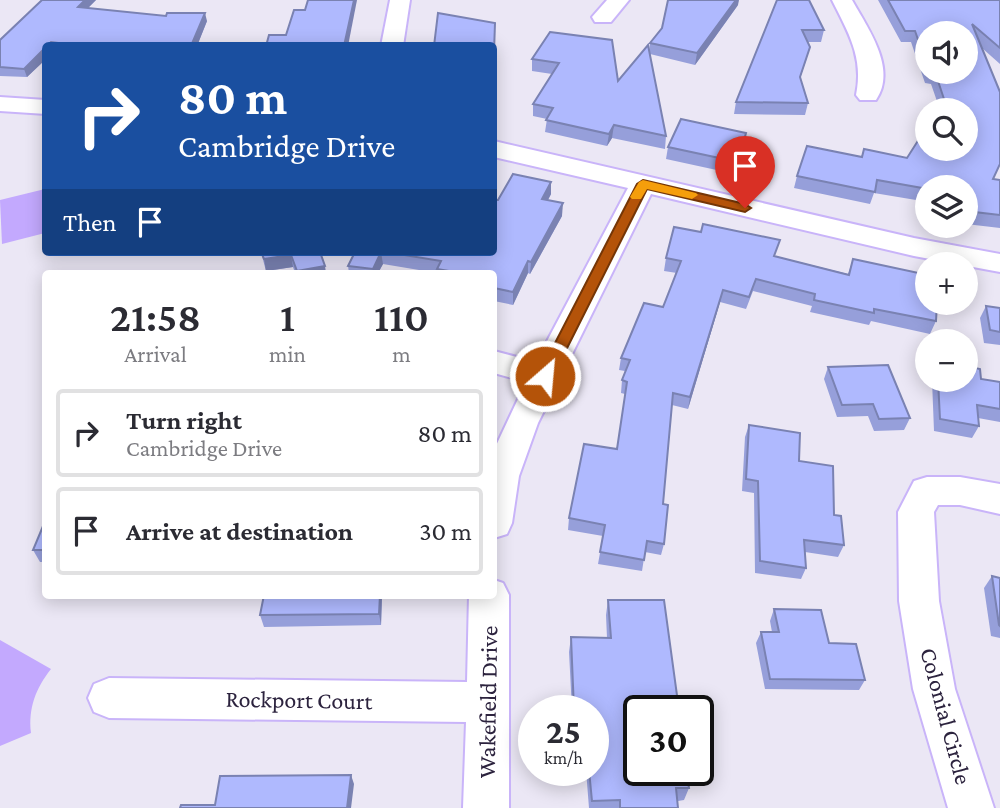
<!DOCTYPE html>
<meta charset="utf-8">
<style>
:root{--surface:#fff;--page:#f2f2f3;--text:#2b2b33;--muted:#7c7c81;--line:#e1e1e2}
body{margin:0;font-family:"Crimson Pro",serif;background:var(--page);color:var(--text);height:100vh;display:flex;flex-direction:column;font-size:26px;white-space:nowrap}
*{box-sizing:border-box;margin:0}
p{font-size:23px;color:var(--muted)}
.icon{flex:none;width:38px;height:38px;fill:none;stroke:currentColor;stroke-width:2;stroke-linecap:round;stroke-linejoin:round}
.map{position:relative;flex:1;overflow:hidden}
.panel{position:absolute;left:42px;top:270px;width:455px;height:329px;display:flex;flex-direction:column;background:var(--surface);border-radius:7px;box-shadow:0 4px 18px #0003}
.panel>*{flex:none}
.guide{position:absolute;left:42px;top:42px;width:455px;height:214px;border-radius:7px;box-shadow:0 4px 18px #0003;background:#1a4fa0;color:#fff;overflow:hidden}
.fabs{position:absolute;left:915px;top:21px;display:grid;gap:14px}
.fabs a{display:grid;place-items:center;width:63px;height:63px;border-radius:50%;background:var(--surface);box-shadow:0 4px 18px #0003;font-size:35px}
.speed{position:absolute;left:518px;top:695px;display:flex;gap:14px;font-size:35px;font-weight:700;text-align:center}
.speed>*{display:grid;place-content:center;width:91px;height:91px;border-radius:50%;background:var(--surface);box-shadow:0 4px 18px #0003;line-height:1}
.speed small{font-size:18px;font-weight:400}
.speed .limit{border:4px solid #111;border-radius:10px;background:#fff;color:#111}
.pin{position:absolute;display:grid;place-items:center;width:60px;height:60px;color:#fff;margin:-72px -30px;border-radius:50% 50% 50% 0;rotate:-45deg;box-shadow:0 0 7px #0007}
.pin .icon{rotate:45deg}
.me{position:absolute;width:77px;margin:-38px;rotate:27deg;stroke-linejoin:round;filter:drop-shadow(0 0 5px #0008)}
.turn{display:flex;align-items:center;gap:24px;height:147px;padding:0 21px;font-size:32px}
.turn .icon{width:91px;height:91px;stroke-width:2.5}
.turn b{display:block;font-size:49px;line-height:60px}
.then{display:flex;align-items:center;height:66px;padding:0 21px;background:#0003;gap:14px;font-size:26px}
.eta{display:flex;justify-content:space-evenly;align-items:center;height:119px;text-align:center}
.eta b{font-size:42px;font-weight:600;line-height:49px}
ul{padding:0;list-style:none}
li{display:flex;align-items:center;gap:21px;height:88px;margin:0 14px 10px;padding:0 7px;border:4px solid var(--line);border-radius:7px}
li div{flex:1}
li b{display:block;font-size:26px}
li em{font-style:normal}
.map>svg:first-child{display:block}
.green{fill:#c3a9fe}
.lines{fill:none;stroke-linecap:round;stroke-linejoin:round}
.minor-casing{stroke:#c9b4f9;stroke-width:4}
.minor{fill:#fff;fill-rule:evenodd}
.wall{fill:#969fda;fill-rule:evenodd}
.shaded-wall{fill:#7a82b2}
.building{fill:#afb9fe;stroke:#7a82b2;stroke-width:2}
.route{fill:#b45309;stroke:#753606;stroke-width:2}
.slow{fill:#f59e0b}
.labels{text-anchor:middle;stroke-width:6;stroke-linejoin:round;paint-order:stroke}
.near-street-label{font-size:24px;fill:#2c233e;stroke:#fff}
</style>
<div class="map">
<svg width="1000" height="808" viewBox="0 0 1000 808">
<rect width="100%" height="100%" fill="#ebe7f5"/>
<!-- green -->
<g class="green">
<path d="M45 189V233L2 244 0 200Z"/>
<path d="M0 640 51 669C36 688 28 708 31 733L0 746Z"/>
</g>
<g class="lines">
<!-- minor casing -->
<g class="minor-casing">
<g id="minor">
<path d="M390 0H410L403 46H381Z"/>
<path d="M607 0H629L611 22H595L592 17Z"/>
<path d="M832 0H852C867 27 898 69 876 100H860L856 95C864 58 848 32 832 0Z"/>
<path d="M0 97 46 100V114L0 111Z"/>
<path d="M494 141 914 238 1000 254V272L914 256 651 194 538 423 519 476 512 523 507 534 494 538V450L526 382 494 373V351L536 362 628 188 494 157Z"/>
<path d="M927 477H960L1000 484V514L960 505H938L934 512 939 601 955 689 994 808H948L913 689 899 601 898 512 914 481Z"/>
<path d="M494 580 503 583 509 595V808H463L466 722 109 718 94 712 88 698 94 684 109 678 467 682 469 595H494Z"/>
</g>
</g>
<!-- minor -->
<use href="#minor" class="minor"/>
</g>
<!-- wall -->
<g class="wall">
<path d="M42 0H96L88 8 207 21 197 46H46V59L27 77 0 76V40Z"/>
<path d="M777 0 824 30 821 42H807V58L800 78 808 103 805 115 734 114 736 102Z"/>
<path d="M878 0H1000V64L982 48 993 179 1000 180V228L966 224V187H928V202L874 193 870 204 794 188 797 176 862 157 907 158 939 107 931 84 925 83 911 42H901ZM928 33 966 72H928Z"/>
<path d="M738 5 695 65 650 54 666 136 665 149 612 138 607 146 545 132 547 119 533 116V104L552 74 532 71V59L612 40 618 81 649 51 650 43Z"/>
<path d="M744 145 735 174 666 159 668 147Z"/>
<path d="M551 182V194L548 200 562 216 530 274 528 273 513 305 494 301V273H437L383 264 378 273H349L348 266 355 252H494L498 200Z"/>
<path d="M261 252H320L326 273H295L293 267 266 271Z"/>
<path d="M775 256 848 274 853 259 936 321 930 334 871 321 869 325 810 312 812 306 753 291 746 309 720 302 688 409 672 405 663 504 664 544 661 555 645 552 642 571 598 564 603 536 568 530 569 518 617 449 625 394 621 393 622 380 625 371 619 370 621 358 663 307 677 273 664 271 666 258Z"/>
<path d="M986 306 1000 308V345L984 343 980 318Z"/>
<path d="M828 367 910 418 904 430 874 431 868 416 837 417 824 379Z"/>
<path d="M981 379 1000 382V422L978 418 979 426 972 438 934 431 932 380Z"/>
<path d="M749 425 799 461 834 515 844 545 838 557 805 552 806 568 801 579 755 573 754 493 742 491 745 437Z"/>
<path d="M46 519V562H40L33 550Z"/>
<path d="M992 576 1000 578V638L991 636 984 588Z"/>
<path d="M382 595 381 625 264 627 260 615Z"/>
<path d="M608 600 689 788 684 800 678 801V808H589L586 770H593V710H572L569 652 571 637 607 638 606 615Z"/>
<path d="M774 609 829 643 865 680 859 690 765 689 756 643 761 632H772L770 621Z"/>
</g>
<!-- shaded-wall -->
<g class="shaded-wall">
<path d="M85 0H96L81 15 78 7Z"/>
<path d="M354 0H357L348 46H344Z"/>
<path d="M736 0H739L738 5 695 65 697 53Z"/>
<path d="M205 13 207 21 197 46H191Z"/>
<path d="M46 47V59L27 77 24 69Z"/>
<path d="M614 125 612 138 607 146 609 134Z"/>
<path d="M551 182V194L542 211V199Z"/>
<path d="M563 203 562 216 530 274 531 262Z"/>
<path d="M381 252 383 264 378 273H373V269Z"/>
<path d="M291 255 293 267 266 271 264 259Z"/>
<path d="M528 261V273L513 305V292Z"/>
<path d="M325 266 326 273H297V271Z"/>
<path d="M723 290 720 302 688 409 690 397Z"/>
<path d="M380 595H382L381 625 379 614Z"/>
<path d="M351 775 354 784 351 808H347Z"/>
</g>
<!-- building -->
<g class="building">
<path d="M42 0H85L78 7 166 16 167 13H205L191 46H82L51 42 47 46H46V47L24 69 0 67V40Z"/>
<path d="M308 0H354L344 46H266L269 35H286L294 10H305Z"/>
<path d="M668 0H736L697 53 650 43 662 28Z"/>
<path d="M777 0H809L824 30H802L810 47 800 77 808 103 736 102Z"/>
<path d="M888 0H1000V48L972 24 1000 92V164L993 179 1000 180V215L966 211V187H928V189L877 180 875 192 797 176 807 146 862 157 864 149 907 158 928 125V149H966V110H937L944 99 935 72H930H966V33H928V68L915 31H905Z"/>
<path d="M438 13 495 23 494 52V46H434Z"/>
<path d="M550 32 612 40 618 81 648 45 666 136 614 125 609 134 546 120 553 108 533 104 559 63 532 59Z"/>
<path d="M681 119 746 133 738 162 668 147Z"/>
<path d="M513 174 551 182 542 199 563 203 531 262 528 261 513 292 494 288V273H448L449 271 437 269 441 261 386 252H494V200H498Z"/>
<path d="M703 224 780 240 774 256 849 275 853 259 928 275V303H937L936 321 874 309V313L814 300 815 294 756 279 749 297 723 290 690 397 673 393 663 504 668 505 664 544 647 541 644 560 600 552 605 525 569 518 584 444 617 449 627 382 622 380 630 360 621 358 644 303 663 307 681 261 666 258 674 227 701 232Z"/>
<path d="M261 252H320L325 266 297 271 291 255 264 259Z"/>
<path d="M355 252H381L373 269 348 266Z"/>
<path d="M185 271 220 273H184Z"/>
<path d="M986 306 1000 308V332L990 330Z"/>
<path d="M888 365 910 418 879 419 873 404 842 405 828 367Z"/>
<path d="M966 366 980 369 981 379 1000 382V409L977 405 979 426 940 419 938 380H966Z"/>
<path d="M749 425 800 433 799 461 833 466 834 515 841 516 844 545 804 540 806 568 760 561 758 481 746 479Z"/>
<path d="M46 519V550H33Z"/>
<path d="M992 576 1000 578V626L999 625Z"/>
<path d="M264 595H380L379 614 260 615Z"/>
<path d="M608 600H664L679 710H639V770H686L689 788H676L678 808H620V800L592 801 589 770H593V710H574L571 637 611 638Z"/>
<path d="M774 609 821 610 829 643 856 644 865 680 770 679 761 632H779Z"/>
<path d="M351 775 347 808H180L181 805H215L220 776Z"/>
</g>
<!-- route -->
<path class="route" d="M643 180 745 204 751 208 745 212 647 189 553 376 551 380H540L538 376 637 184Z"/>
<!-- slow -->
<path class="slow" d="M643 180 696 193 698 195 692 199 647 189 641 199H632L630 197 639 182Z"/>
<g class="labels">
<!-- near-street labels -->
<g class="near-street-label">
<text transform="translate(299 700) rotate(1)" y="8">Rockport Court</text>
<text transform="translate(488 702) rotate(-89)" y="8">Wakefield Drive</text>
<text transform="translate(946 716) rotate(75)" y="8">Colonial Circle</text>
</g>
</g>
</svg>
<div class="fabs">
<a><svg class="icon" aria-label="sound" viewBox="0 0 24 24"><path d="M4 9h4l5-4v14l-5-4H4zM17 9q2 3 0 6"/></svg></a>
<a><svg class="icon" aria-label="search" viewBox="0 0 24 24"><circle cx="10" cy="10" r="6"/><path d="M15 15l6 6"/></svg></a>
<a><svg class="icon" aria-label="layers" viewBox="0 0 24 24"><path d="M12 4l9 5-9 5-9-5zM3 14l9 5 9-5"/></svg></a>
<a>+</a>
<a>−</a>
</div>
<div class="speed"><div>25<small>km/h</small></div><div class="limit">30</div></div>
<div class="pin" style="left:745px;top:208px;background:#d93025"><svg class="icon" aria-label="arrive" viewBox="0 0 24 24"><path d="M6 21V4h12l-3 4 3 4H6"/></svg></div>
<svg class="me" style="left:545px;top:376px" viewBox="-20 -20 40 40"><circle r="17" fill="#b45309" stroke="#fff" stroke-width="3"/><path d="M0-11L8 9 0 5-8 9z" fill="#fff"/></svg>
<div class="guide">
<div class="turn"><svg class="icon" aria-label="right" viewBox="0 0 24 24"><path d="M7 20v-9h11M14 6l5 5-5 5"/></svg><div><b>80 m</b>Cambridge Drive</div></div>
<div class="then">Then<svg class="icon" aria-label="arrive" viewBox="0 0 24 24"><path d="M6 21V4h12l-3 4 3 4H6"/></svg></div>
</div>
<section class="panel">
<div class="eta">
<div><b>21:58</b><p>Arrival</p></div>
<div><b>1</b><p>min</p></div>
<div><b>110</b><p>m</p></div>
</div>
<ul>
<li><svg class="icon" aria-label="right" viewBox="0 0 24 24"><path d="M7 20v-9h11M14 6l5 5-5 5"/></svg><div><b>Turn right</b><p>Cambridge Drive</p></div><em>80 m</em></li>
<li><svg class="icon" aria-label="arrive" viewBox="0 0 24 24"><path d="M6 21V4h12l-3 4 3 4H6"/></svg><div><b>Arrive at destination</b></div><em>30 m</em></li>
</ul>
</section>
</div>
